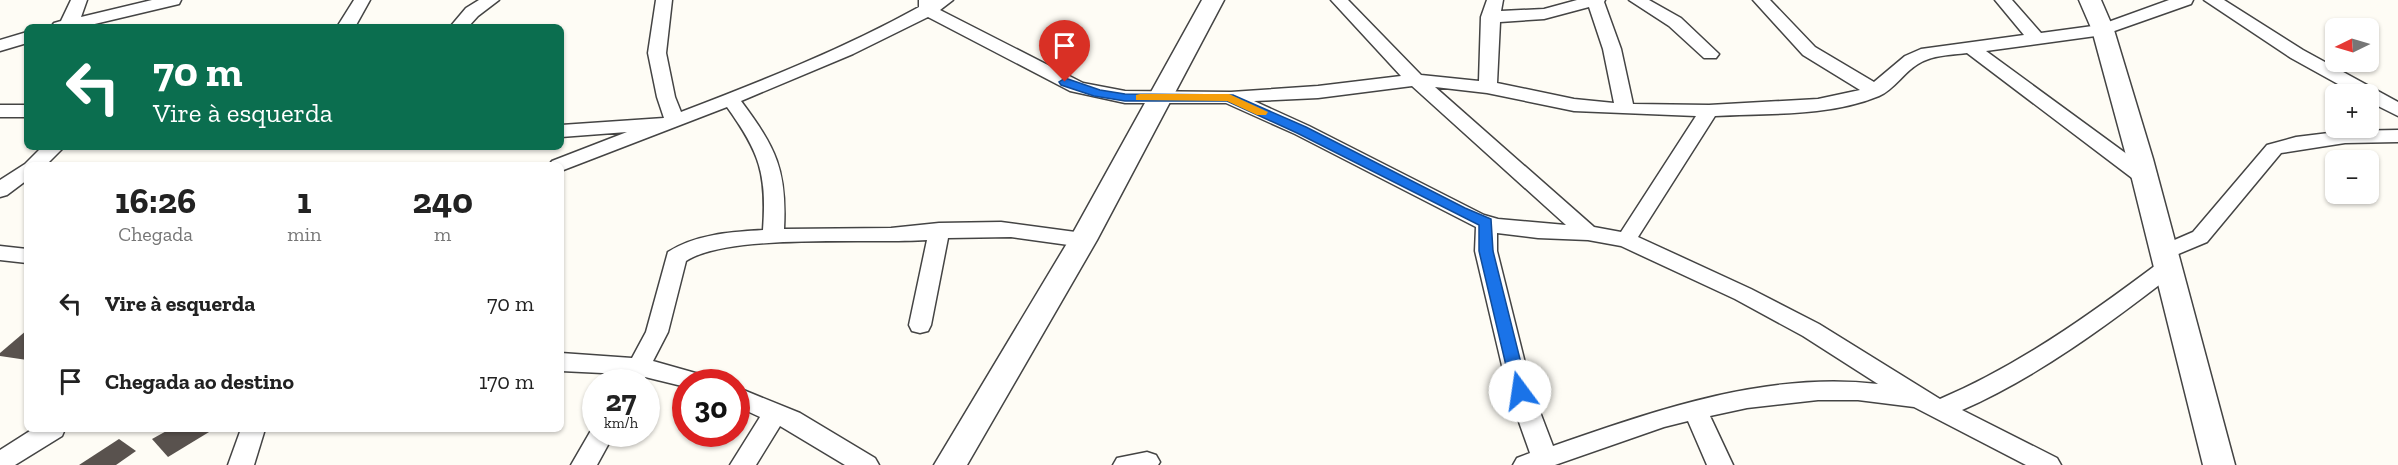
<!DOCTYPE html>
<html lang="pt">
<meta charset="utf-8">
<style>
:root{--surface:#fff;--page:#f6f6f6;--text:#222;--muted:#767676}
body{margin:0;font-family:"Zilla Slab",serif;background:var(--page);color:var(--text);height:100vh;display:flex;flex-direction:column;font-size:22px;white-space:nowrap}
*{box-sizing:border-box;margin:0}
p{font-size:20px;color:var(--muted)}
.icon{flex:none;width:33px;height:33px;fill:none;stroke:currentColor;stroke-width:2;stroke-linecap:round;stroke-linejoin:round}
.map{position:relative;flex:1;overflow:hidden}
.panel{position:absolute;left:24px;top:162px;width:540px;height:270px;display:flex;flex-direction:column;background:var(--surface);border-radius:9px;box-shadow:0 2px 4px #0004}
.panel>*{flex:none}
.guide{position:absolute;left:24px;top:24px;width:540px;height:126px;border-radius:9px;box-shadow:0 2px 4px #0004;background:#0b6e4f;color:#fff;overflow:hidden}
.needle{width:39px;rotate:265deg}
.tools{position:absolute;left:2325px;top:18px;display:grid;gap:12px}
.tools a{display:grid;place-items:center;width:54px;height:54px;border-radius:9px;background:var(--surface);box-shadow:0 2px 4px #0004;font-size:30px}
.speed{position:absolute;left:582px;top:369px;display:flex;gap:12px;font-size:30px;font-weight:700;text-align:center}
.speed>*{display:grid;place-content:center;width:78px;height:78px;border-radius:50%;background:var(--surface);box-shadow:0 2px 4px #0004;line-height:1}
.speed small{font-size:15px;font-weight:400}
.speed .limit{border:9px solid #d22;background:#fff;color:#111}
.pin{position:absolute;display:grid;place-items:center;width:51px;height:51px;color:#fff;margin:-62px -26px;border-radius:50% 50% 50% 0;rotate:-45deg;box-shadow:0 0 6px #0007}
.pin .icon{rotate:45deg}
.me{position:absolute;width:66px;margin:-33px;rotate:346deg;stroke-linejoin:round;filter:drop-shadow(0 0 4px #0008)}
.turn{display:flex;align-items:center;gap:21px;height:126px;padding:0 30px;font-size:27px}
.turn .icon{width:78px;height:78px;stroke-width:2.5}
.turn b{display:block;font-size:42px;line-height:51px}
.eta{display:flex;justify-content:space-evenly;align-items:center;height:102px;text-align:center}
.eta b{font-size:36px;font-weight:700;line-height:42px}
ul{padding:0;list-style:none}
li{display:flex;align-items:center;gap:18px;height:78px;padding:0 30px}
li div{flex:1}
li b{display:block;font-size:22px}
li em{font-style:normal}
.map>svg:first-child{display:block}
.building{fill:#59524e}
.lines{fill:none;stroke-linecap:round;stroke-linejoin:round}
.minor-casing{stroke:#444;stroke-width:3}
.tertiary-casing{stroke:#444;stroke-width:3}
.minor{fill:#fff;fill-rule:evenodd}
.tertiary{fill:#fff;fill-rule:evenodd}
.route{fill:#1a73e8;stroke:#114b97;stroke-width:1.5}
.slow{fill:#f59e0b}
</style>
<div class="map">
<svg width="2398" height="465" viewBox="0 0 2398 465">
<rect width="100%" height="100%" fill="#fefcf5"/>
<!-- building -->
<g class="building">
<path d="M27 330V360L0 356V353Z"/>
<path d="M170 429H214L168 457 152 439Z"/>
<path d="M119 439 136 451 116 465H79Z"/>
</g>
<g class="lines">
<!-- minor casing -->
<g class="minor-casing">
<g id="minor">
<path d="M71 0H87L81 17 152 0H181L179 4 82 27H51L54 23 61 21Z"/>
<path d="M354 0H370L355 27H337Z"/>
<path d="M479 0H499L478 16 468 27H450L466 8Z"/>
<path d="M656 0H672L666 53 675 97 681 112C762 81 843 49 919 7V0H953L940 10 1083 83 1125 91 1231 92 1318 86 1401 76 1331 0H1348L1421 75 1479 81 1481 17 1487 0H1503L1501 11 1544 9 1577 0H1605L1604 2 1621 49 1633 104 1709 105 1818 99 1860 90 1803 55 1753 0H1770L1815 47 1874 82 1905 56 1921 49 2024 35 1995 0H2012L2041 33 2100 25 2169 0H2193L2191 4 2103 35 1986 51 2150 171 2153 176 2150 181 2143 182 2136 181 1967 53C1951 55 1932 55 1918 64 1904 72 1894 90 1879 96 1828 117 1769 113 1715 116L1638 237 1751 289 1819 324 1940 399C2020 365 2092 313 2160 262L2168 260 2176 262 2179 267 2176 272C2110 323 2038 377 1962 410L2057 458 2061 465H2026L1914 407 1858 400H1818L1747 408 1710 416 1733 465H1707L1688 421 1664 427 1555 465H1513L1517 458 1530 453 1508 391 1475 251 1476 227 1295 134 1226 103H1125L1070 91 928 17 853 54 741 101C776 148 787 170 784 229L891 228 939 223 1001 222 1083 233 1090 235 1094 240 1090 245 1083 247 1011 237 948 238 931 325 928 331 920 333 912 331 909 325 927 240C869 244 729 233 686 261L668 332 653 361 706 376 710 382H686V387L645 377 643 382H619L623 374 561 371V353L632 358 646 332 668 252C696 234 731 232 763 230 767 174 760 153 727 107L566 169 561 171V165H549L552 161 627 132 561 137V125L664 118 657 97 648 53ZM1589 7 1603 49 1614 103 1574 99 1497 83 1500 22 1544 19ZM1412 86 1566 225 1498 219 1484 215 1309 126 1254 101 1318 98ZM1435 87 1487 93 1574 111 1696 116 1621 232 1594 227ZM1497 233 1538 238 1588 240 1621 246 1735 299 1803 336 1878 384C1766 371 1657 410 1553 446L1532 391 1497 251Z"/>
<path d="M1629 0H1649L1681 18 1719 54 1716 58H1704L1669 26Z"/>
<path d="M2204 0H2224L2303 50 2398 102V116L2368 101V94H2356L2291 58Z"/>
<path d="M27 32V43L0 51V40Z"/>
<rect x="0" y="105" width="27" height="12"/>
<path d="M2398 130V142L2345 143 2281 153 2207 242 2164 260 2156 258 2153 253 2156 248 2193 232 2267 145 2296 137 2345 131Z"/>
<path d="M42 147H64L46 165H27V180L7 195 0 197V180L25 164Z"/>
<path d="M0 246 27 249V263L0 260Z"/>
<path d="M736 387 800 413 875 458 879 465H845L780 426 756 465H730L760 417 736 406Z"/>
<path d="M593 427H596V434H614L597 465H571Z"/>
<path d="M33 429H65L62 436 15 465H0V450Z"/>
<path d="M241 429H265L254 465H228Z"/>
<path d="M1147 452 1156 455 1160 462 1158 465H1113L1117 458Z"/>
</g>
</g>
<!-- tertiary casing -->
<g class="tertiary-casing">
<g id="tertiary">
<path d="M1202 0H1224L1097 240 967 465H934L1069 240Z"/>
<path d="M2079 0H2101L2114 30 2153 159 2235 465H2203L2127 159 2092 30Z"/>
</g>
</g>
<!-- minor -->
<use href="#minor" class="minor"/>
<!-- tertiary -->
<use href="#tertiary" class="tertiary"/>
</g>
<!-- route -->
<path class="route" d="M1065 78 1100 90 1125 94 1233 95 1306 127 1465 208 1491 219 1493 251 1528 391 1525 395H1514L1512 391 1479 251V225L1297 133 1227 101H1125L1094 96 1061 85 1059 82Z"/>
<!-- slow -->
<path class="slow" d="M1140 94H1229L1268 112 1266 115H1257L1227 101 1136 100V95Z"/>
</svg>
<div class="tools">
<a><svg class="needle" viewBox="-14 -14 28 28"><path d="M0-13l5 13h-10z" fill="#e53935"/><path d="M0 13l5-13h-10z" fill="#767676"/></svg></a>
<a>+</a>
<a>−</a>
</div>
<div class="speed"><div>27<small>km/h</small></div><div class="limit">30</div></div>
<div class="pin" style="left:1065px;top:82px;background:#d93025"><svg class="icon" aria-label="arrive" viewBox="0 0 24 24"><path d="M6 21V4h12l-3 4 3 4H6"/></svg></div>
<svg class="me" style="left:1520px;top:391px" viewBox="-20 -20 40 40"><circle r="19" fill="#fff"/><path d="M0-13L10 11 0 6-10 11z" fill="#1a73e8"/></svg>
<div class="guide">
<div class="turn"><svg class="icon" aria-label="left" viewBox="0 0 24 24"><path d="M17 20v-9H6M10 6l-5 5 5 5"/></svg><div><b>70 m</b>Vire à esquerda</div></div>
</div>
<section class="panel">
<div class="eta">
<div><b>16:26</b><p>Chegada</p></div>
<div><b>1</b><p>min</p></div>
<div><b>240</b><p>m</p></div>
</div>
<ul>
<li><svg class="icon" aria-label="left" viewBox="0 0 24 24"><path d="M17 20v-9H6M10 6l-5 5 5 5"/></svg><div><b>Vire à esquerda</b></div><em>70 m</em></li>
<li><svg class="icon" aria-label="arrive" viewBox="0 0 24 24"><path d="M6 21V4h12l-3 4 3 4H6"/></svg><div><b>Chegada ao destino</b></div><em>170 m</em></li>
</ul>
</section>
</div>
